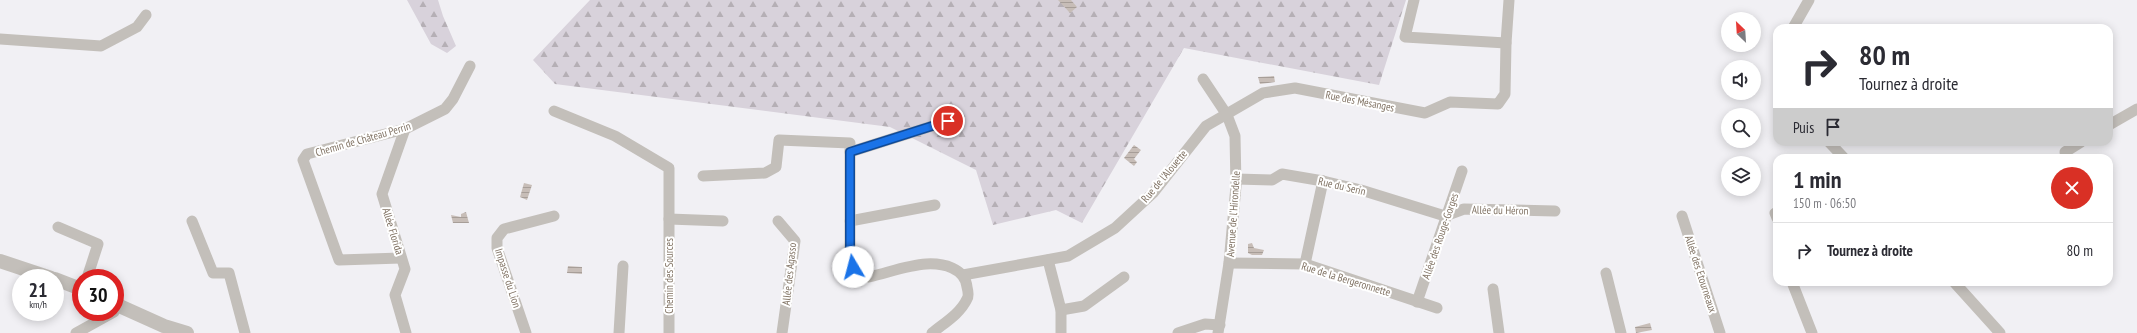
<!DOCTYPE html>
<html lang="fr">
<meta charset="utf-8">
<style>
:root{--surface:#fff;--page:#f7f7f7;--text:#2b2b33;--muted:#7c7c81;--line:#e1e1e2}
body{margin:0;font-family:"PT Sans Narrow",sans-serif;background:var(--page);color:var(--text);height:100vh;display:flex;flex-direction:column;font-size:15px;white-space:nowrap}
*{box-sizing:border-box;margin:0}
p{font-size:13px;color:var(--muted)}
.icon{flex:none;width:22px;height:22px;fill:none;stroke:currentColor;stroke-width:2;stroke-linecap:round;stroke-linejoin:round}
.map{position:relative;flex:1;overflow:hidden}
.details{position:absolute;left:1773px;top:154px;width:340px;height:132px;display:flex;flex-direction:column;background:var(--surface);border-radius:12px;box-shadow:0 2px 10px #0003}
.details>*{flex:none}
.hud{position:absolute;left:1773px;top:24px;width:340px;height:122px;border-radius:12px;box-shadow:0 2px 10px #0003;background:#fff;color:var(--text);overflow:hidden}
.needle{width:26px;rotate:335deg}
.controls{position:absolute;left:1721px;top:12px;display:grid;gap:8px}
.controls a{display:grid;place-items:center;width:40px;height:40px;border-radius:50%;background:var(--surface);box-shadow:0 2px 10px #0003;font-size:20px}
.speed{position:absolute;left:12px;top:269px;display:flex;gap:8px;font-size:20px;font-weight:700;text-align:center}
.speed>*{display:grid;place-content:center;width:52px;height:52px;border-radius:50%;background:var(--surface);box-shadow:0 2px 10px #0003;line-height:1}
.speed small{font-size:10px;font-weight:400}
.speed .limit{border:6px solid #d22;background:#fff;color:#111}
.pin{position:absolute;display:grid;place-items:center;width:34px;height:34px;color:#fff;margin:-17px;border:2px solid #fff;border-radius:50%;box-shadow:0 1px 4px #0007}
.me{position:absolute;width:44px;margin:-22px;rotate:352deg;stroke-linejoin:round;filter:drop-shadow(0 0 3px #0008)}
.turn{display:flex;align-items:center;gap:14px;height:84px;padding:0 20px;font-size:18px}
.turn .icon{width:52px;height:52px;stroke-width:2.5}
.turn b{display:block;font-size:28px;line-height:34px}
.then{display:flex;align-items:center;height:38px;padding:0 20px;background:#0003;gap:8px;font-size:15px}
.round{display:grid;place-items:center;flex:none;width:42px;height:42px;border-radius:21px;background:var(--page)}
.head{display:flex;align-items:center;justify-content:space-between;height:68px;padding:0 20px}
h1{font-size:24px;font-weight:800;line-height:30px}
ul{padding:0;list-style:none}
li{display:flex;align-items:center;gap:12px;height:56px;padding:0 20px;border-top:1px solid var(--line)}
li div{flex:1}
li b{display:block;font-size:15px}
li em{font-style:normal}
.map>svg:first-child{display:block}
.forest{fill:url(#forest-firs)}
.water{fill:url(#water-rules)}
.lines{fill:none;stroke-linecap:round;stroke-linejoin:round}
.minor{stroke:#c3bfba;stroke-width:11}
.tertiary{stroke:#c3bfba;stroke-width:14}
.route-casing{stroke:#114b97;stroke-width:10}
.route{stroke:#1a73e8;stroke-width:7}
.labels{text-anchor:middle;stroke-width:4;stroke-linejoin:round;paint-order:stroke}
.street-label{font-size:11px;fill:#817364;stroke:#fff}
</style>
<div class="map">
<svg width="2137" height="333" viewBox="0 0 2137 333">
<defs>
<pattern id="forest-firs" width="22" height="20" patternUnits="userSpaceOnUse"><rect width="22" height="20" fill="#d8d2db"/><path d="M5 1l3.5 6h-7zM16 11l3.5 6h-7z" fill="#b5afb5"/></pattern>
<pattern id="water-rules" width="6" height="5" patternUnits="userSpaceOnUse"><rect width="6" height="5" fill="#c7bdb7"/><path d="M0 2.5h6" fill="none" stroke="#a79e98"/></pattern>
</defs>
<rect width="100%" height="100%" fill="#f1f0f4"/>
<!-- forest -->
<g class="forest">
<path d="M407 0H438L443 16 456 46 447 53 431 44Z"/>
<path d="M590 0H1406L1379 85 1184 48 1082 223 1056 210 993 225 976 170 890 127 555 84 533 60Z"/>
</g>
<!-- water -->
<g class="water">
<path d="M1058 0H1071L1077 7 1070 13Z"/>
<path d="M1274 76 1275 82 1260 84 1258 77Z"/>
<path d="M1134 145 1141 150 1134 159 1137 162 1134 166 1124 158Z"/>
<path d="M524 183 532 185 527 200 520 197Z"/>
<path d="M466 212 469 223H453L451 215 461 217V214Z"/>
<path d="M1252 243 1254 248 1264 250 1262 255H1252L1248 253V244Z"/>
<path d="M568 266 582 267V274L567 273Z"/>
<path d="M1650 323 1652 330 1636 333 1635 327Z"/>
</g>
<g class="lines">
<!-- minor -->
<g class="minor">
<path d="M1414 0 1405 37 1506 43"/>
<path d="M1793 28 1809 0"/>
<path d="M0 39 101 46 137 27 146 15"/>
<path d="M1203 79 1227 115 1235 136 1236 186 1229 263 1218 333"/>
<path d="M554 111 615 136 669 168V333"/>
<path d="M2109 125 2137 109"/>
<path d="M405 129 382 194 405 269 395 295 406 333"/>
<path d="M1829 142 1844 158"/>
<path d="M850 152 948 121"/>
<path d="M2065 152 2081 142"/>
<path d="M703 176 765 173 776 167 779 140 850 143V255C853 267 857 274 869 277 887 273 908 265 926 264 943 263 965 268 967 287 968 291 969 296 967 299 960 314 944 323 932 333"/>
<path d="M1236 179 1272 180 1282 174 1323 181 1361 190 1445 216 1464 209 1555 211"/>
<path d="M1775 213 1777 218"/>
<path d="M1682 216 1720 333"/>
<path d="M669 219 723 221"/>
<path d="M192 221 213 273H229L245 333"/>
<path d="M778 221 795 241 782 333"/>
<path d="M850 221 935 205"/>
<path d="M58 227 98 244 87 278"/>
<path d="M401 258 339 260 303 160 307 154 405 129 445 109 453 99 470 66"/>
<path d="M1048 260 1061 310V333"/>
<path d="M1229 263 1305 264 1437 308"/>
<path d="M1305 264 1323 181"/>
<path d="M1606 273 1621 333"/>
<path d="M963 275 1068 256 1115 228 1153 193 1206 126 1263 93 1295 88 1425 113 1450 102 1498 104 1505 94 1506 43 1509 0"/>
<path d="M1792 282 1812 333"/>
<path d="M1954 282 2000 333"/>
<path d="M1493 289 1499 333"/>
<path d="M1417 302 1462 171"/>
<path d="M1061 310 1084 306 1124 277"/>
<path d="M76 333 114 312"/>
<path d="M526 333 497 248V238L504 229 554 216"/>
<path d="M619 333 623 266"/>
<path d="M1178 333 1205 324 1220 325"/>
</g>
<!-- tertiary -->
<g class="tertiary">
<path d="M0 261 51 278"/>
<path d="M55 279 81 289"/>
<path d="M115 304 164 326 187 333"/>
</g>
</g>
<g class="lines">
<!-- route casing -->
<g class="route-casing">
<path id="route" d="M853 267 850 255V152L948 121"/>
</g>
<!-- route -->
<use href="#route" class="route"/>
</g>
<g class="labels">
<!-- street labels -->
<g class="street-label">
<text transform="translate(1360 101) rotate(11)" y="4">Rue des Mésanges</text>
<text transform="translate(363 139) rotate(-16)" y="4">Chemin de Château Perrin</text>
<text transform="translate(1164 176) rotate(-50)" y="4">Rue de l'Alouette</text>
<text transform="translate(1342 186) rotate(13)" y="4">Rue du Serin</text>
<text transform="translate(1500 210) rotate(1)" y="4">Allée du Héron</text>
<text transform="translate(1233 214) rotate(-86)" y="4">Avenue de l'Hirondelle</text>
<text transform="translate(393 231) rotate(73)" y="4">Allée Florida</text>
<text transform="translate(1440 236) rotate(-71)" y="4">Allée des Rouge-Gorges</text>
<text transform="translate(789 274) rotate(-84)" y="4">Allée des Agasso</text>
<text transform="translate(1701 274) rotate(72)" y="4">Allée des Etourneaux</text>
<text transform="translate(669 276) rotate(-90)" y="4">Chemin des Sources</text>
<text transform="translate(508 278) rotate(72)" y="4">Impasse du Lion</text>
<text transform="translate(1346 279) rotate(17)" y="4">Rue de la Bergeronnette</text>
</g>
</g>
</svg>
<div class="controls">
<a><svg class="needle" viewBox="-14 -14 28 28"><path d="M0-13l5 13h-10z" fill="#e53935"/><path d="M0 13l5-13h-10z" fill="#7c7c81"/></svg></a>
<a><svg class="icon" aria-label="sound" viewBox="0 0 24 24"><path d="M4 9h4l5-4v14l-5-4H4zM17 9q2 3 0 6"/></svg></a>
<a><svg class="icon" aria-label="search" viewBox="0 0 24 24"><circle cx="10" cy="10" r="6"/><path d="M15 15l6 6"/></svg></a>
<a><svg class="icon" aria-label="layers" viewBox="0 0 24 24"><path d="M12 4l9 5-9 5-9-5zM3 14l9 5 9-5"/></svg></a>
</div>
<div class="speed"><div>21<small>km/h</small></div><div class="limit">30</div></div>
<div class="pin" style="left:948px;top:121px;background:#d93025"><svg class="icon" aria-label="arrive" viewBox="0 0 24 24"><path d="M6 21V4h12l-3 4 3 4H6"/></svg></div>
<svg class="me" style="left:853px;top:267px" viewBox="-20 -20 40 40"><circle r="19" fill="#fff"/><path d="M0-13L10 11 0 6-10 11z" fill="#1a73e8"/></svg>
<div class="hud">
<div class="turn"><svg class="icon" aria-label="right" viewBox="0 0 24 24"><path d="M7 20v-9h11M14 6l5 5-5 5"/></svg><div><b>80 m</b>Tournez à droite</div></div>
<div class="then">Puis<svg class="icon" aria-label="arrive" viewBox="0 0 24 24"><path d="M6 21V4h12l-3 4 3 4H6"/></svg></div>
</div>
<section class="details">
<div class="head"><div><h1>1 min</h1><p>150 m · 06:50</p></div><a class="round" style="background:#d93025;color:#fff"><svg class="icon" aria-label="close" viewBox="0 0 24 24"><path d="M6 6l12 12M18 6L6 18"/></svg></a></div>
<ul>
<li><svg class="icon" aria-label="right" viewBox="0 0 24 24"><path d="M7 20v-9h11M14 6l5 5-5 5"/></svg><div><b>Tournez à droite</b></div><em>80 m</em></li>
</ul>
</section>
</div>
